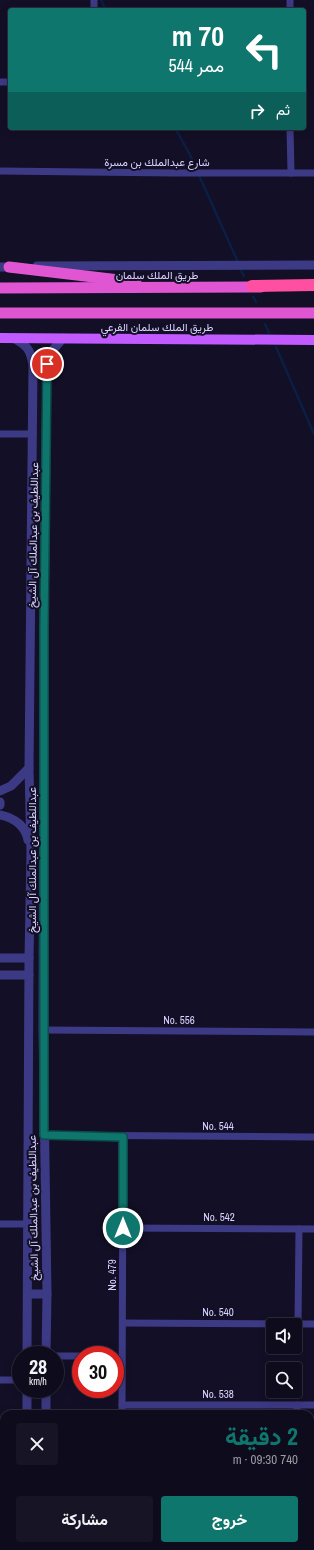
<!DOCTYPE html>
<html lang="ar">
<meta charset="utf-8">
<style>
:root{--surface:#0e0b1c;--page:#171425;--text:#f1f3f6;--muted:#9b9ba3;--line:#2e2b3b;--accent:#0f766e}
body{margin:0;font-family:"Archivo Narrow",Vazirmatn,sans-serif;background:var(--page);color:var(--text);direction:rtl;height:100vh;display:flex;flex-direction:column;font-size:15px;white-space:nowrap}
*{box-sizing:border-box;margin:0}
p{font-size:13px;color:var(--muted)}
.icon{flex:none;width:22px;height:22px;fill:none;stroke:currentColor;stroke-width:2;stroke-linecap:round;stroke-linejoin:round}
.map{position:relative;flex:1;overflow:hidden;direction:ltr}
.panel{position:absolute;left:0px;top:1410px;width:314px;height:140px;display:flex;flex-direction:column;background:var(--surface);border-radius:12px 12px 0 0;box-shadow:0 2px 10px #0003,0 0 0 1px var(--line);direction:rtl}
.panel>*{flex:none}
.hud{position:absolute;left:8px;top:8px;width:298px;height:122px;border-radius:4px;box-shadow:0 2px 10px #0003,0 0 0 1px var(--line);direction:rtl;background:#0f766e;color:#fff;overflow:hidden}
.fabs{position:absolute;left:266px;top:1318px;display:grid;gap:8px}
.fabs a{display:grid;place-items:center;width:36px;height:36px;border-radius:4px;background:var(--surface);box-shadow:0 2px 10px #0003,0 0 0 1px var(--line);font-size:20px}
.speed{position:absolute;left:12px;top:1346px;display:flex;gap:8px;font-size:20px;font-weight:700;text-align:center}
.speed>*{display:grid;place-content:center;width:52px;height:52px;border-radius:50%;background:var(--surface);box-shadow:0 2px 10px #0003,0 0 0 1px var(--line);line-height:1}
.speed small{font-size:10px;font-weight:400}
.speed .limit{border:6px solid #d22;background:#fff;color:#111}
.pin{position:absolute;display:grid;place-items:center;width:34px;height:34px;color:#fff;margin:-17px;border:2px solid #fff;border-radius:50%;box-shadow:0 1px 4px #0007}
.me{position:absolute;width:44px;margin:-22px;rotate:0deg;stroke-linejoin:round;filter:drop-shadow(0 0 3px #0008)}
.turn{display:flex;align-items:center;gap:14px;height:84px;padding:0 16px;font-size:18px}
.turn .icon{width:52px;height:52px;stroke-width:2.5}
.turn b{display:block;font-size:28px;line-height:34px}
.then{display:flex;align-items:center;height:38px;padding:0 16px;background:#0003;gap:8px;font-size:15px}
.round{display:grid;place-items:center;flex:none;width:42px;height:42px;border-radius:4px;background:var(--page)}
.headline{display:flex;align-items:center;justify-content:space-between;height:68px;padding:0 16px}
h1{font-size:24px;font-weight:700;line-height:30px;color:var(--accent)}
.cta{display:flex;gap:8px;margin-top:auto;padding:8px 16px}
.cta a{flex:1;height:46px;border-radius:4px;background:var(--accent);color:#fff;font-size:16px;font-weight:700;line-height:46px;text-align:center}
.cta a+a{background:var(--page);color:var(--text)}
.map>svg:first-child{display:block}
.lines{fill:none;stroke-linecap:round;stroke-linejoin:round}
.stream{stroke:#0a1f44;stroke-width:2.5}
.minor{stroke:#3d3a85;stroke-width:7}
.tertiary{stroke:#3d3a85;stroke-width:9}
.primary{stroke:#c25bff;stroke-width:10}
.trunk{stroke:#e055d1;stroke-width:11}
.motorway{stroke:#ff4fa3;stroke-width:12}
.route-casing{stroke:#0a4d48;stroke-width:10}
.route{stroke:#0f766e;stroke-width:7}
.labels{text-anchor:middle;stroke-width:4;stroke-linejoin:round;paint-order:stroke}
.street-label{font-size:11px;fill:#d9d4ff;stroke:#130f26}
</style>
<div class="map">
<svg width="314" height="1550" viewBox="0 0 314 1550">
<rect width="100%" height="100%" fill="#130f26"/>
<g class="lines">
<!-- stream -->
<g class="stream">
<path d="M101 0 106 10"/>
<path d="M175 128 189 153 237 260"/>
<path d="M241 270 244 276"/>
<path d="M253 297 256 302"/>
<path d="M265 324 269 333"/>
<path d="M276 347 314 434"/>
<path d="M0 1488 4 1489"/>
<path d="M310 1493H314"/>
</g>
<!-- minor -->
<g class="minor">
<path d="M94 0V10"/>
<path d="M290 10V0"/>
<path d="M0 82H10"/>
<path d="M290 128 291 173"/>
<path d="M0 171 174 173H314"/>
<path d="M0 434H33"/>
<path d="M43 1030 314 1032"/>
<path d="M44 1135 314 1137"/>
<path d="M0 1224H28"/>
<path d="M123 1228 314 1229"/>
<path d="M123 1323 314 1324"/>
<path d="M298 1324 299 1229"/>
<path d="M55 1356H81"/>
<path d="M0 1380H21"/>
<path d="M122 1405H314"/>
<path d="M122 1414 123 1137"/>
<path d="M297 1414V1405"/>
<path d="M310 1501H314"/>
<path d="M121 1550V1546"/>
</g>
<!-- tertiary -->
<g class="tertiary">
<path d="M37 266 314 265"/>
<path d="M0 267H15"/>
<path d="M13 338C27 345 31 350 33 366L29 768 31 853 29 958 27 1355"/>
<path d="M0 791 11 786 29 768"/>
<path d="M0 802V805"/>
<path d="M0 815C14 818 25 825 28 840"/>
<path d="M0 958H29"/>
<path d="M0 975H29"/>
<path d="M28 1294H47"/>
<path d="M46 1355 47 1294 43 1030 44 629 47 364 52 351 63 338"/>
<path d="M27 1414V1389"/>
<path d="M46 1414V1389"/>
<path d="M0 1436H4"/>
<path d="M0 1457H4"/>
<path d="M27 1550V1546"/>
<path d="M45 1550V1546"/>
</g>
<!-- primary -->
<path class="primary" d="M0 338 314 340"/>
<!-- trunk -->
<g class="trunk">
<path d="M9 267 136 282"/>
<path d="M0 288 261 287"/>
<path d="M0 313H314"/>
</g>
<!-- motorway -->
<path class="motorway" d="M252 286 314 285"/>
</g>
<g class="lines">
<!-- route casing -->
<g class="route-casing">
<path id="route" d="M47 364 44 629V1135L123 1137V1228"/>
</g>
<!-- route -->
<use href="#route" class="route"/>
</g>
<g class="labels">
<!-- street labels -->
<g class="street-label">
<text x="157" y="166">شارع عبدالملك بن مسرة</text>
<text x="157" y="279">طريق الملك سلمان</text>
<text x="157" y="331">طريق الملك سلمان الفرعي</text>
<text transform="translate(33 535) rotate(-89)" y="4">عبداللطيف بن عبدالملك آل الشيخ</text>
<text transform="translate(32 860) rotate(-90)" y="4">عبداللطيف بن عبدالملك آل الشيخ</text>
<text x="179" y="1024">No. 556</text>
<text x="218" y="1130">No. 544</text>
<text transform="translate(33 1208) rotate(-91)" y="4">عبداللطيف بن عبدالملك آل الشيخ</text>
<text x="219" y="1221">No. 542</text>
<text transform="translate(112 1275) rotate(-90)" y="4">No. 479</text>
<text x="218" y="1316">No. 540</text>
<text x="218" y="1398">No. 538</text>
</g>
</g>
</svg>
<div class="fabs">
<a><svg class="icon" aria-label="sound" viewBox="0 0 24 24"><path d="M4 9h4l5-4v14l-5-4H4zM17 9q2 3 0 6"/></svg></a>
<a><svg class="icon" aria-label="search" viewBox="0 0 24 24"><circle cx="10" cy="10" r="6"/><path d="M15 15l6 6"/></svg></a>
</div>
<div class="speed"><div>28<small>km/h</small></div><div class="limit">30</div></div>
<div class="pin" style="left:47px;top:364px;background:#d93025"><svg class="icon" aria-label="arrive" viewBox="0 0 24 24"><path d="M6 21V4h12l-3 4 3 4H6"/></svg></div>
<svg class="me" style="left:123px;top:1228px" viewBox="-20 -20 40 40"><circle r="17" fill="#0f766e" stroke="#fff" stroke-width="3"/><path d="M0-11L8 9 0 5-8 9z" fill="#fff"/></svg>
<div class="hud">
<div class="turn"><svg class="icon" aria-label="left" viewBox="0 0 24 24"><path d="M17 20v-9H6M10 6l-5 5 5 5"/></svg><div><b>70 m</b>ممر 544</div></div>
<div class="then">ثم<svg class="icon" aria-label="right" viewBox="0 0 24 24"><path d="M7 20v-9h11M14 6l5 5-5 5"/></svg></div>
</div>
<section class="panel">
<div class="headline"><div><h1>2 دقيقة</h1><p>740 m · 09:30</p></div><a class="round"><svg class="icon" aria-label="close" viewBox="0 0 24 24"><path d="M6 6l12 12M18 6L6 18"/></svg></a></div>
<div class="cta"><a>خروج</a><a>مشاركة</a></div>
</section>
</div>
